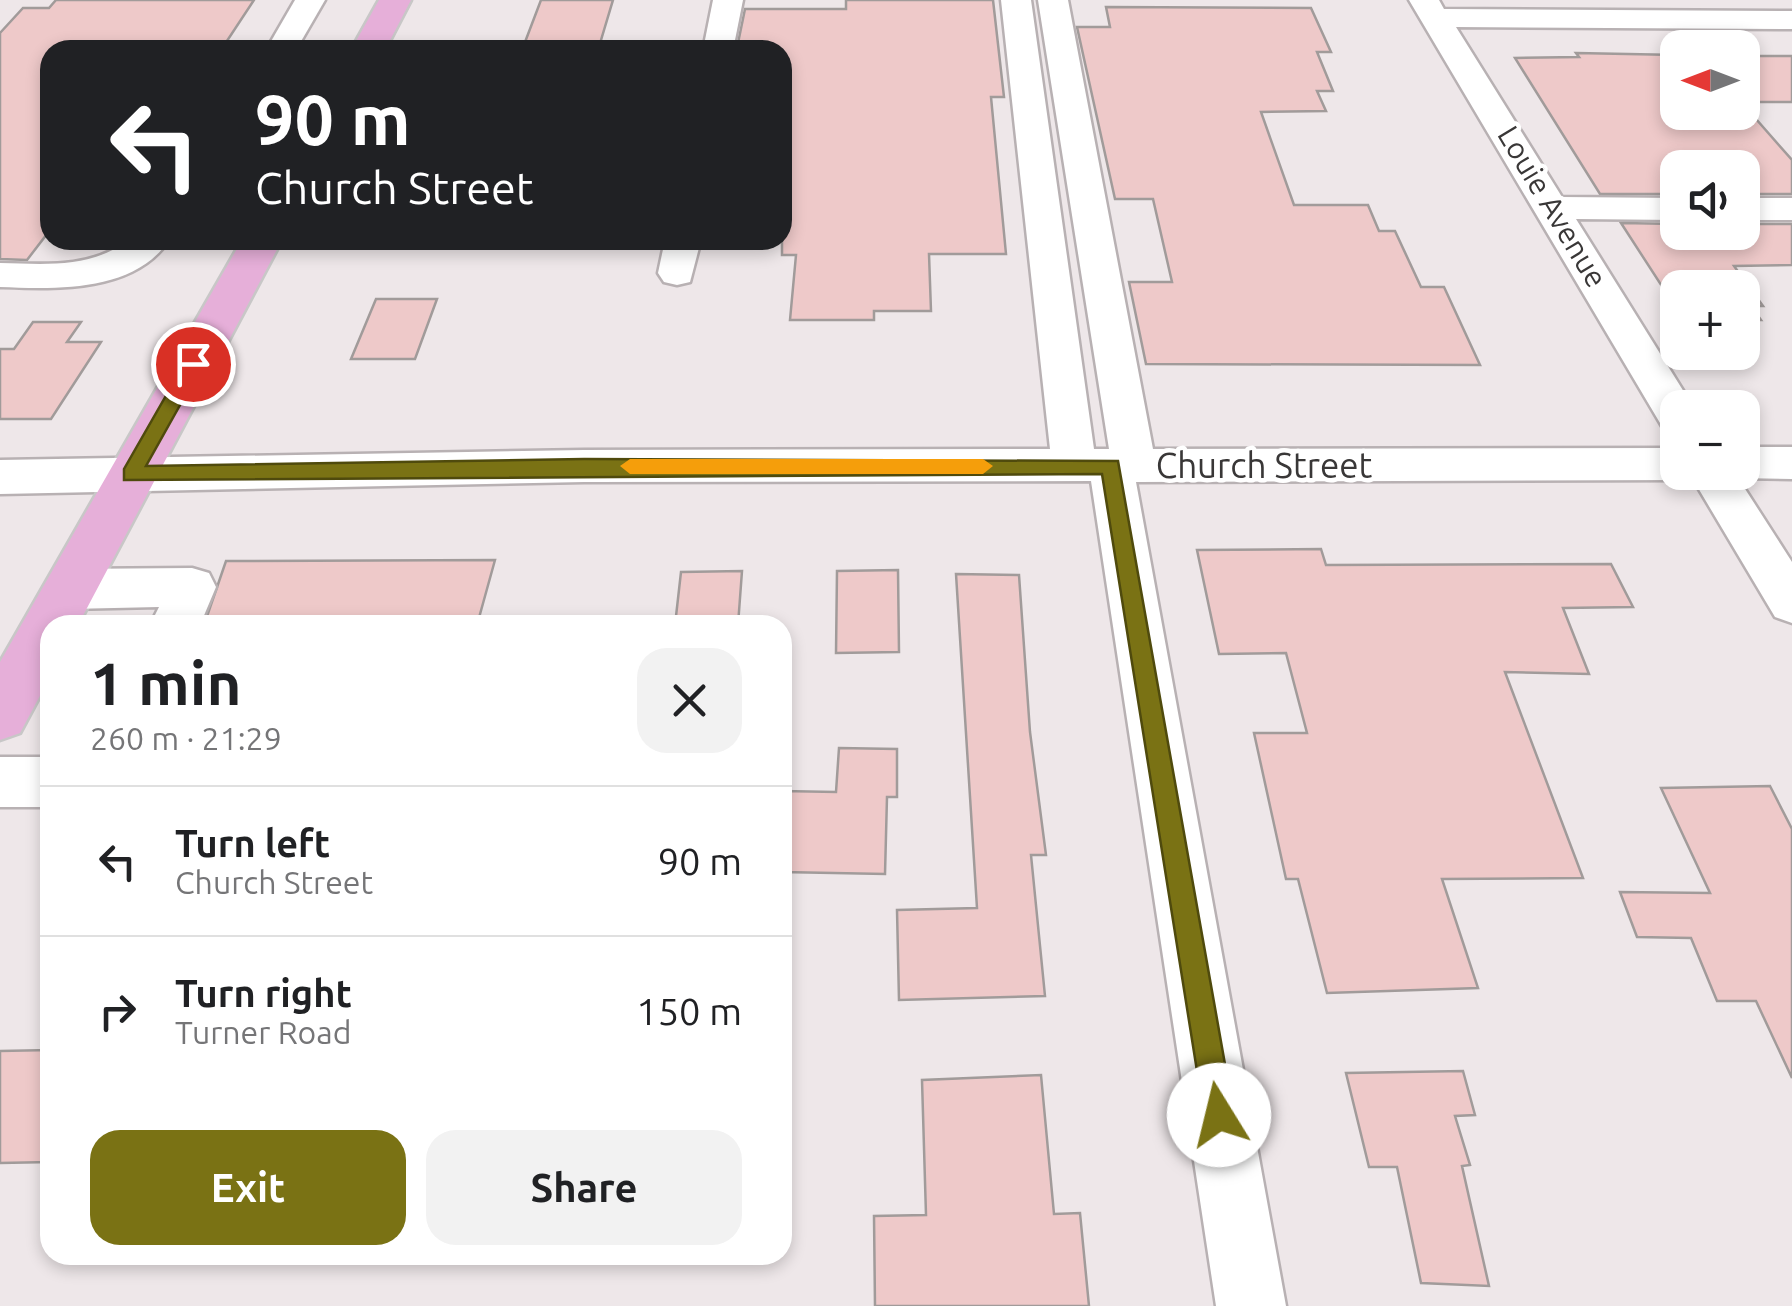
<!DOCTYPE html>
<meta charset="utf-8">
<style>
:root{--surface:#fff;--page:#f2f2f2;--text:#202124;--muted:#757577;--line:#e0e0e0;--accent:#7a7214}
body{margin:0;font-family:Ubuntu,sans-serif;background:var(--page);color:var(--text);height:100vh;display:flex;flex-direction:column;font-size:38px;white-space:nowrap}
*{box-sizing:border-box;margin:0}
p{font-size:32px;color:var(--muted)}
.icon{flex:none;width:55px;height:55px;fill:none;stroke:currentColor;stroke-width:2;stroke-linecap:round;stroke-linejoin:round}
.map{position:relative;flex:1;overflow:hidden}
.panel{position:absolute;left:40px;top:615px;width:752px;height:650px;display:flex;flex-direction:column;background:var(--surface);border-radius:30px;box-shadow:0 5px 15px #0003}
.panel>*{flex:none}
.banner{position:absolute;left:40px;top:40px;width:752px;height:210px;border-radius:30px;box-shadow:0 5px 15px #0003;background:#202124;color:#fff;overflow:hidden}
.needle{width:65px;rotate:270deg}
.controls{position:absolute;left:1660px;top:30px;display:grid;gap:20px}
.controls a{display:grid;place-items:center;width:100px;height:100px;border-radius:20px;background:var(--surface);box-shadow:0 5px 15px #0003;font-size:50px}
.pin{position:absolute;display:grid;place-items:center;width:85px;height:85px;color:#fff;margin:-42px;border:5px solid #fff;border-radius:50%;box-shadow:0 2px 10px #0007}
.me{position:absolute;width:110px;margin:-55px;rotate:351deg;stroke-linejoin:round;filter:drop-shadow(0 0 8px #0008)}
.turn{display:flex;align-items:center;gap:35px;height:210px;padding:0 50px;font-size:45px}
.turn .icon{width:130px;height:130px;stroke-width:2.5}
.turn b{display:block;font-size:70px;line-height:85px}
.round{display:grid;place-items:center;flex:none;width:105px;height:105px;border-radius:30px;background:var(--page)}
.summary{display:flex;align-items:center;justify-content:space-between;height:170px;padding:0 50px}
h1{font-size:60px;font-weight:700;line-height:75px}
.action{display:flex;gap:20px;margin-top:auto;padding:20px 50px}
.action a{flex:1;height:115px;border-radius:30px;background:var(--accent);color:#fff;font-size:40px;font-weight:700;line-height:115px;text-align:center}
.action a+a{background:var(--page);color:var(--text)}
ul{padding:0;list-style:none}
li{display:flex;align-items:center;gap:30px;height:150px;padding:0 50px;border-top:2px solid var(--line)}
li div{flex:1}
li b{display:block;font-size:38px}
li em{font-style:normal}
.map>svg:first-child{display:block}
.building{fill:#eec9c9;stroke:#a19b9a;stroke-width:2.5}
.lines{fill:none;stroke-linecap:round;stroke-linejoin:round}
.minor-casing{stroke:#b8b1b3;stroke-width:5}
.major-casing{stroke:#c8c7c7;stroke-width:5}
.minor{fill:#fff;fill-rule:evenodd}
.major{fill:#e6afd9;fill-rule:evenodd}
.route{fill:#7a7214;stroke:#4f4a0d;stroke-width:2.5}
.slow{fill:#f59e0b}
.labels{text-anchor:middle;stroke-width:9;stroke-linejoin:round;paint-order:stroke}
.far-street-label{font-size:30px;fill:#393737;stroke:#fff}
.street-label{font-size:35px;fill:#393737;stroke:#fff}
</style>
<div class="map">
<svg width="1792" height="1306" viewBox="0 0 1792 1306">
<rect width="100%" height="100%" fill="#eee7e9"/>
<!-- building -->
<g class="building">
<path d="M56 0H254L223 47 50 50V230L27 260 0 259V33L23 8H49Z"/>
<path d="M541 0H613L598 50H522Z"/>
<path d="M846 0H993L1004 97H991L1006 254H929L931 311H874V320H790L796 255H782V50H737L738 43 745 9H846Z"/>
<path d="M1106 7 1311 8 1331 52H1317L1333 91H1317L1326 111 1261 112 1294 205H1368L1379 231H1395L1421 287H1444L1480 365 1146 364 1129 282H1172L1153 199H1115L1077 27H1110Z"/>
<path d="M1576 53 1678 55V112H1742V103L1792 160V194H1742V168H1678V194H1600L1515 58 1579 57Z"/>
<rect x="1742" y="56" width="50" height="46"/>
<path d="M1621 223 1678 224V232H1742V224H1792V265L1734 266 1763 306H1751L1761 320H1742V288H1678V311Z"/>
<path d="M376 299H437L415 359H351Z"/>
<path d="M33 322H81L67 342H101L51 419H0V349H14Z"/>
<path d="M1321 549 1326 565 1611 564 1633 607 1563 608 1589 674 1505 672 1583 878 1442 879 1478 988 1327 993 1298 879H1286L1254 733H1307L1286 653 1219 654 1197 550Z"/>
<path d="M495 560 477 625H204L226 561Z"/>
<path d="M898 570 899 652 836 653 837 571Z"/>
<path d="M742 571 738 625H675L681 572Z"/>
<path d="M956 574 1019 575 1030 732 1046 855H1031L1045 996 899 1000 897 910 977 908Z"/>
<path d="M839 748 897 749V797H887L885 874 782 872V791L836 792Z"/>
<path d="M1770 786 1792 829V1078L1756 1001H1717L1691 938 1637 937 1620 892 1710 893 1661 788Z"/>
<path d="M50 1050V1162L0 1163V1051Z"/>
<path d="M1463 1071 1475 1115 1455 1116 1470 1165 1462 1166 1489 1286 1421 1283 1397 1167H1369L1346 1073Z"/>
<path d="M1041 1075 1054 1214 1080 1213 1089 1306H875L874 1216 926 1215 922 1080Z"/>
</g>
<g class="lines">
<!-- minor casing -->
<g class="minor-casing">
<g id="minor">
<path d="M295 0H325L296 50H266Z"/>
<path d="M713 0H743L733 50H703Z"/>
<path d="M1001 0H1031L1094 449H1109L1038 0H1068L1153 449 1678 448V472H1742V447H1792V479L1738 478 1792 562V623L1775 617 1691 476 1678 480 1136 482 1286 1306H1216L1091 481 584 482 0 494V460L584 450 1050 449Z"/>
<path d="M1409 0H1439L1444 9 1792 11V29L1456 27 1562 197 1678 198V220L1576 219 1694 408H1678V432L1663 428Z"/>
<rect x="1742" y="198" width="50" height="22"/>
<path d="M128 240H169C134 293 55 289 0 287V263C44 264 91 269 128 240Z"/>
<path d="M665 240H701L690 282 677 285 664 282 658 273Z"/>
<path d="M192 568 209 573 216 587 200 625H150L159 607 69 609 52 603 45 589 52 575 69 569Z"/>
<rect x="0" y="757" width="50" height="50"/>
</g>
</g>
<!-- major casing -->
<g class="major-casing">
<g id="major">
<path d="M379 0H411L385 50H351Z"/>
<path d="M242 240H282L78 625H50V677L20 733 0 740V662Z"/>
</g>
</g>
<!-- minor -->
<use href="#minor" class="minor"/>
<!-- major -->
<use href="#major" class="major"/>
</g>
<!-- route -->
<path class="route" d="M193 357 203 364 146 466 584 459 1118 461 1234 1115 1229 1126 1219 1130 1209 1126 1204 1115 1102 474 124 480V469L187 359Z"/>
<!-- slow -->
<path class="slow" d="M630 459H983L993 466 983 474H630L620 466Z"/>
<g class="labels">
<!-- far-street labels -->
<g class="far-street-label">
<text transform="translate(1552 207) rotate(59)" y="10">Louie Avenue</text>
</g>
<!-- street labels -->
<g class="street-label">
<text x="1264" y="478">Church Street</text>
</g>
</g>
</svg>
<div class="controls">
<a><svg class="needle" viewBox="-14 -14 28 28"><path d="M0-13l5 13h-10z" fill="#e53935"/><path d="M0 13l5-13h-10z" fill="#757577"/></svg></a>
<a><svg class="icon" aria-label="sound" viewBox="0 0 24 24"><path d="M4 9h4l5-4v14l-5-4H4zM17 9q2 3 0 6"/></svg></a>
<a>+</a>
<a>−</a>
</div>
<div class="pin" style="left:193px;top:364px;background:#d93025"><svg class="icon" aria-label="arrive" viewBox="0 0 24 24"><path d="M6 21V4h12l-3 4 3 4H6"/></svg></div>
<svg class="me" style="left:1219px;top:1115px" viewBox="-20 -20 40 40"><circle r="19" fill="#fff"/><path d="M0-13L10 11 0 6-10 11z" fill="#7a7214"/></svg>
<div class="banner">
<div class="turn"><svg class="icon" aria-label="left" viewBox="0 0 24 24"><path d="M17 20v-9H6M10 6l-5 5 5 5"/></svg><div><b>90 m</b>Church Street</div></div>
</div>
<section class="panel">
<div class="summary"><div><h1>1 min</h1><p>260 m · 21:29</p></div><a class="round"><svg class="icon" aria-label="close" viewBox="0 0 24 24"><path d="M6 6l12 12M18 6L6 18"/></svg></a></div>
<ul>
<li><svg class="icon" aria-label="left" viewBox="0 0 24 24"><path d="M17 20v-9H6M10 6l-5 5 5 5"/></svg><div><b>Turn left</b><p>Church Street</p></div><em>90 m</em></li>
<li><svg class="icon" aria-label="right" viewBox="0 0 24 24"><path d="M7 20v-9h11M14 6l5 5-5 5"/></svg><div><b>Turn right</b><p>Turner Road</p></div><em>150 m</em></li>
</ul>
<div class="action"><a>Exit</a><a>Share</a></div>
</section>
</div>
